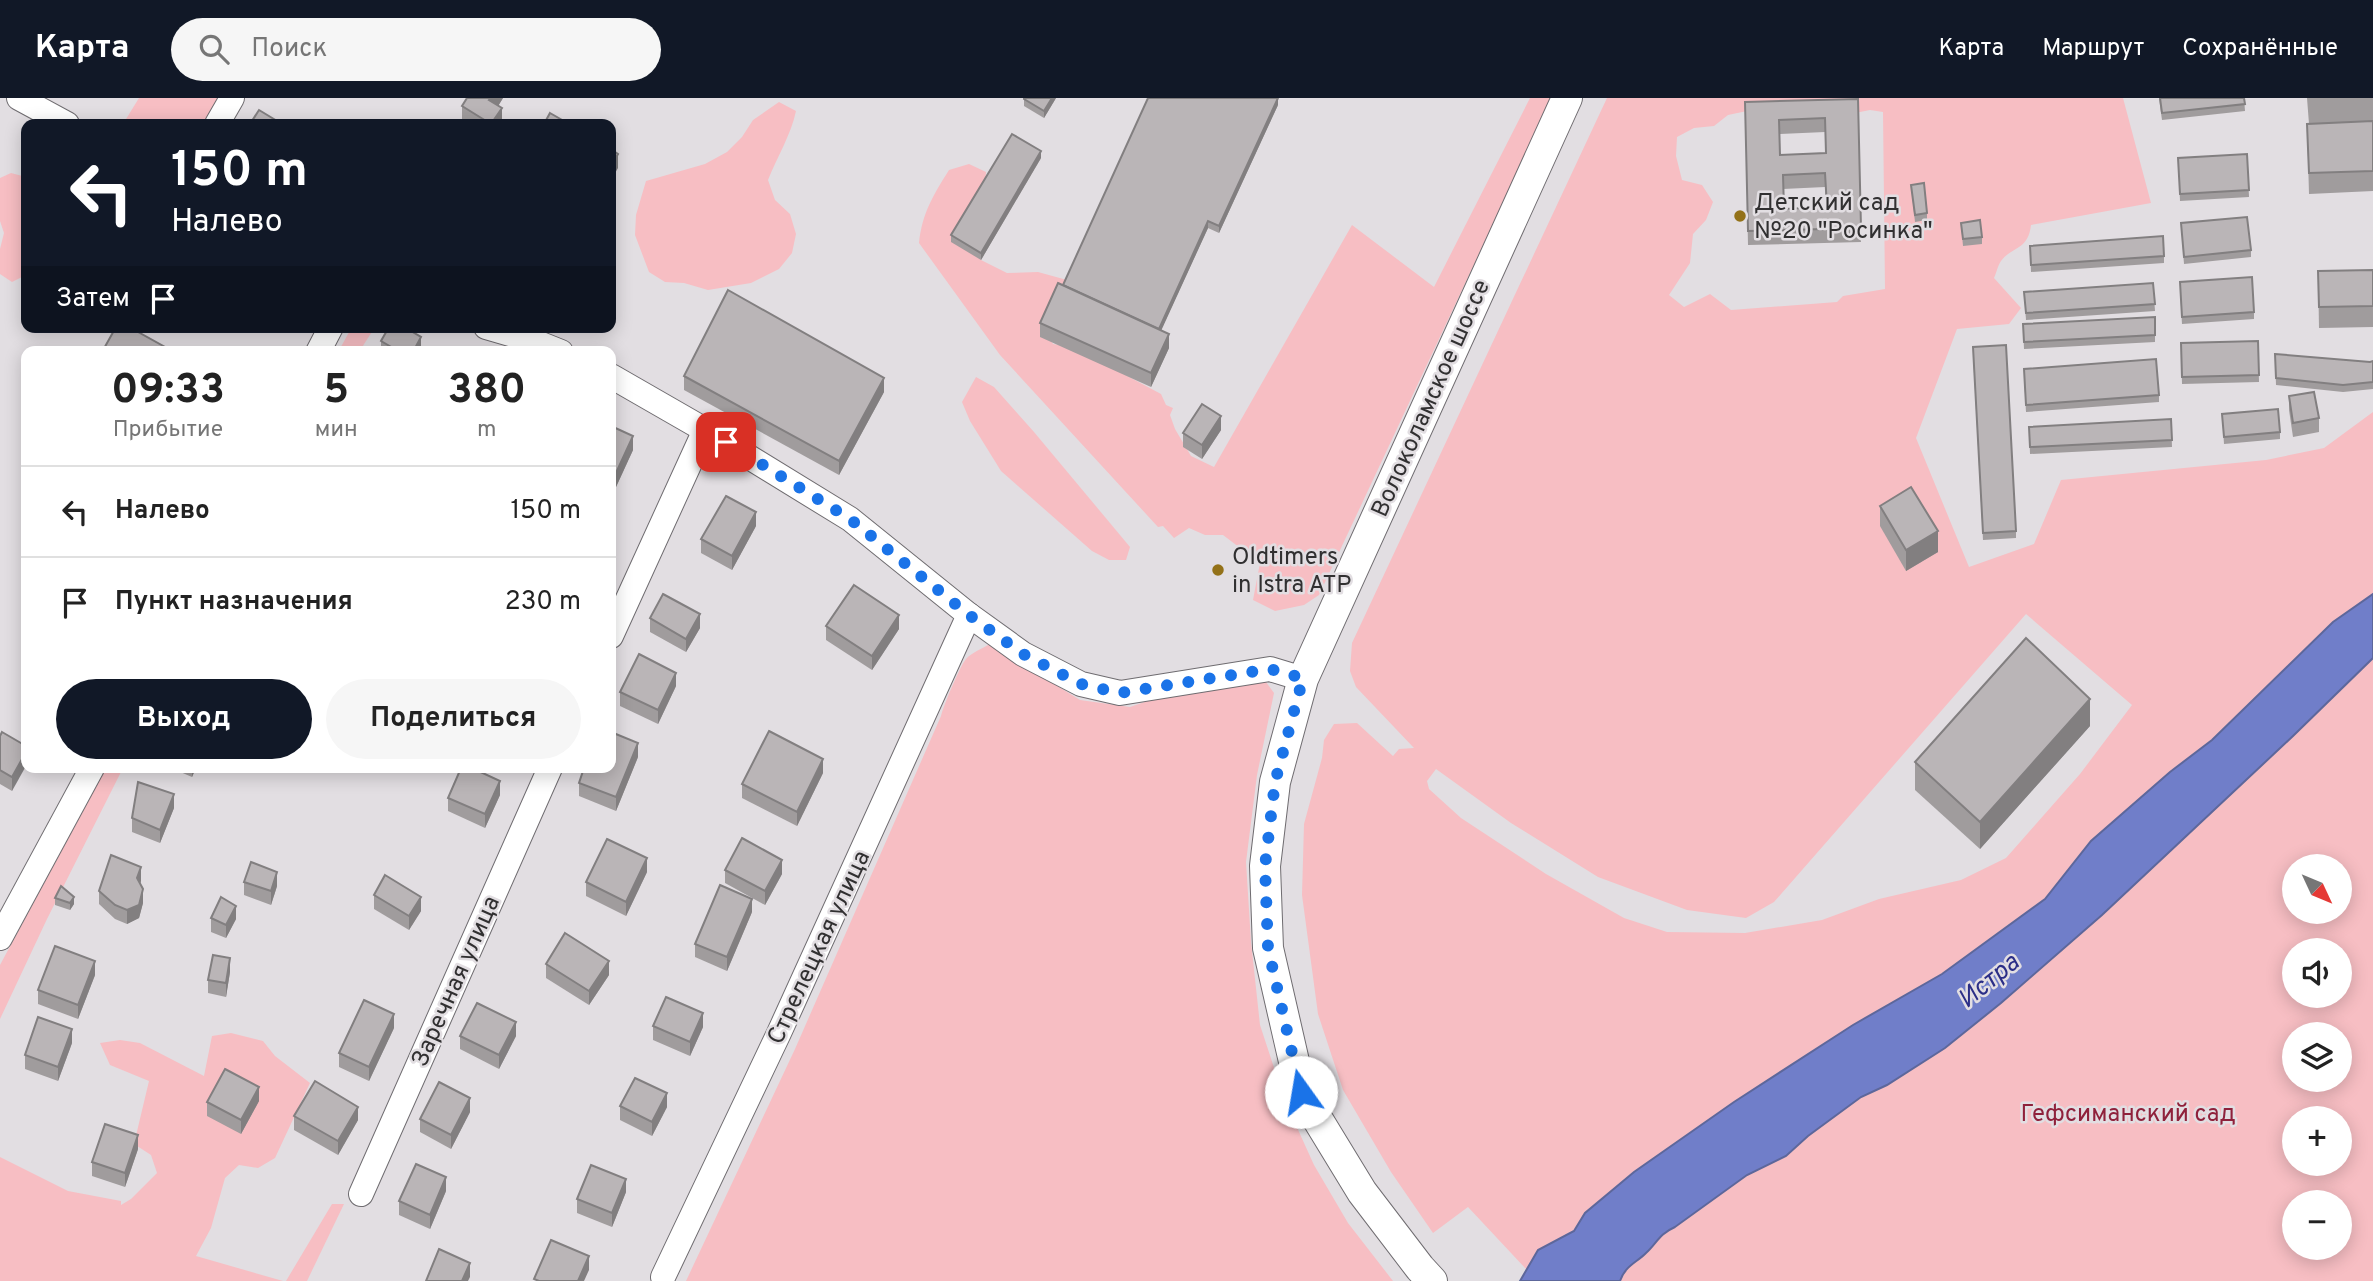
<!DOCTYPE html>
<html lang="ru">
<meta charset="utf-8">
<style>
:root{--surface:#fff;--page:#f6f6f6;--text:#222;--muted:#767676;--line:#e0e0e0;--accent:#111827}
body{margin:0;font-family:Overpass,sans-serif;background:var(--page);color:var(--text);height:100vh;display:flex;flex-direction:column;font-size:26px;white-space:nowrap}
*{box-sizing:border-box;margin:0}
p{font-size:23px;color:var(--muted)}
.icon{flex:none;width:38px;height:38px;fill:none;stroke:currentColor;stroke-width:2;stroke-linecap:round;stroke-linejoin:round}
.map{position:relative;flex:1;overflow:hidden}
.details{position:absolute;left:21px;top:248px;width:595px;height:427px;display:flex;flex-direction:column;background:var(--surface);border-radius:14px;box-shadow:0 4px 18px #0003}
.details>*{flex:none}
.hud{position:absolute;left:21px;top:21px;width:595px;height:214px;border-radius:14px;box-shadow:0 4px 18px #0003;background:#111827;color:#fff;overflow:hidden}
.needle{width:46px;rotate:134deg}
.buttons{position:absolute;left:2282px;top:756px;display:grid;gap:14px}
.buttons a{display:grid;place-items:center;width:70px;height:70px;border-radius:50%;background:var(--surface);box-shadow:0 4px 18px #0003;font-size:35px}
.pin{position:absolute;display:grid;place-items:center;width:60px;height:60px;color:#fff;margin:-30px;border-radius:14px;box-shadow:0 4px 10px #0006}
.me{position:absolute;width:77px;margin:-38px;rotate:347deg;stroke-linejoin:round;filter:drop-shadow(0 0 5px #0008)}
.turn{display:flex;align-items:center;gap:24px;height:147px;padding:0 35px;font-size:32px}
.turn .icon{width:91px;height:91px;stroke-width:2.5}
.turn b{display:block;font-size:49px;line-height:60px}
.then{display:flex;align-items:center;height:66px;padding:0 35px;background:#0003;gap:14px;font-size:26px}
.eta{display:flex;justify-content:space-evenly;align-items:center;height:119px;text-align:center}
.eta b{font-size:42px;font-weight:700;line-height:49px}
.cta{display:flex;gap:14px;margin-top:auto;padding:14px 35px}
.cta a{flex:1;height:80px;border-radius:42px;background:var(--accent);color:#fff;font-size:28px;font-weight:700;line-height:80px;text-align:center}
.cta a+a{background:var(--page);color:var(--text)}
ul{padding:0;list-style:none}
li{display:flex;align-items:center;gap:21px;height:91px;padding:0 35px;border-top:2px solid var(--line)}
li div{flex:1}
li b{display:block;font-size:26px}
li em{font-style:normal}
header{display:flex;align-items:center;gap:42px;box-sizing:border-box;height:98px;padding:0 35px;background:var(--accent);color:#fff}
header strong{font-size:33px}
nav{display:flex;gap:38px;margin-inline-start:auto;font-size:24px}
.search{width:490px;height:63px;background:var(--page);display:flex;align-items:center;gap:18px;box-sizing:border-box;padding:0 24px;border-radius:38px;color:var(--muted);font-size:26px}
.map>svg:first-child{display:block}
.green{fill:#f7bec3;fill-rule:evenodd}
.water{fill:#707ec9;stroke:#5d679b;stroke-width:2}
.lines{fill:none;stroke-linecap:round;stroke-linejoin:round}
.minor-casing{stroke:#6f6c70;stroke-width:26}
.major-casing{stroke:#6f6c70;stroke-width:32}
.minor{stroke:#fff;stroke-width:24}
.major{stroke:#fff;stroke-width:30}
.wall{fill:#a09c9d;fill-rule:evenodd}
.shaded-wall{fill:#827f80}
.building{fill:#bab5b7;stroke:#827f80;stroke-width:2;fill-rule:evenodd}
.route{stroke:#1a73e8;stroke-width:12;stroke-dasharray:0 21.6}
.poi-dot{fill:#937118;stroke:#e2dee2;stroke-width:2.5}
.labels{text-anchor:middle;stroke-width:5;stroke-linejoin:round;paint-order:stroke}
.poi-label{font-size:24px;fill:#313031;stroke:#e2dee2;text-anchor:start}
.street-label{font-size:24px;fill:#313031;stroke:#e2dee2}
.park-label{font-size:24px;fill:#8f213b;stroke:#e2dee2}
.water-label{font-size:26px;font-style:italic;fill:#2b2e87;stroke:#e2dee2}
</style>
<header>
<strong>Карта</strong>
<div class="search"><svg class="icon" aria-label="search" viewBox="0 0 24 24"><circle cx="10" cy="10" r="6"/><path d="M15 15l6 6"/></svg>Поиск</div>
<nav><a>Карта</a><a>Маршрут</a><a>Сохранённые</a></nav>
</header>
<div class="map">
<svg width="2373" height="1183" viewBox="0 0 2373 1183">
<rect width="100%" height="100%" fill="#e2dee2"/>
<!-- green -->
<g class="green">
<path d="M139 0H224L209 26H123Z"/>
<path d="M1530 0H1552L1319 497 1304 507 1275 513 1253 502 1260 465 1223 437H1205L1189 430 1174 440 1163 428 1158 429 1000 257 919 145C922 115 934 96 949 72L969 66 986 74 981 162 1007 175 1038 174 1067 182 1046 233 1053 246 1073 249 1161 296 1166 307 1173 310 1170 317 1175 331 1191 358 1214 369 1352 127 1434 189Z"/>
<path d="M1607 0H2123L2151 105 2031 127C2028 153 2012 148 2001 163 1998 167 1996 176 1994 180L2021 210 2009 226 1957 231 1916 340 1969 469 2034 446 2061 382 2266 362 2324 350 2373 314V496L2333 524 2212 642 2170 674 2091 743 2045 801 1942 876 1853 927 1734 1004 1634 1074 1586 1115 1574 1133 1538 1152 1527 1172 1468 1109 1433 1135 1391 1074 1343 992 1318 916 1302 797 1304 726 1322 660 1324 642 1334 626 1357 625 1393 658 1399 651 1414 650 1356 589 1350 573 1352 545ZM1870 12 1883 14 1885 191 1843 198 1837 204 1731 212 1710 196 1684 209 1669 197 1690 165 1693 136 1706 122 1713 104 1702 87 1682 82 1676 58 1677 39 1694 30 1714 28 1728 17 1747 13 1850 16ZM2026 516 2132 607 2080 676 2006 760 1961 782 1879 801 1822 822 1745 835 1667 834 1624 820 1546 776 1461 720 1429 691 1427 683 1436 671 1511 725 1598 779 1687 812 1746 820 1774 804Z"/>
<path d="M779 4 796 13C791 37 777 59 768 82L775 102 790 116 796 136 792 155 779 171 751 185 708 192 684 185 665 184 649 174 635 137 636 117 646 83 705 66 727 54 742 39 753 22Z"/>
<path d="M11 75 26 79V177L12 184 0 176V151L4 135 0 123V80Z"/>
<path d="M352 229H375L359 254H338Z"/>
<path d="M976 279 994 289 1034 334 1130 449 1126 462H1109L1092 453 1001 373 970 323 962 304Z"/>
<path d="M990 546 1080 602 1130 609 1230 575 1258 573 1274 595 1257 677 1246 764 1251 844 1260 927 1285 1003 1314 1067 1348 1125 1393 1183H686L795 951 941 618C943 609 960 568 966 561 971 555 983 550 990 546Z"/>
<path d="M2373 560V1183H1620C1625 1168 1636 1165 1646 1155 1657 1145 1659 1136 1675 1129L1747 1077 1786 1058 1808 1038 1861 999 1887 987 2001 905 2102 817 2293 638ZM2294 768H2340V814H2294ZM2294 852H2340V898H2294ZM2294 936H2340V982H2294ZM2294 1020H2340V1066H2294ZM2294 1104H2340V1150H2294Z"/>
<path d="M106 670H123L47 821 0 921V867Z"/>
<path d="M231 935 263 943 275 958 310 985 275 1060 258 1070 239 1067 225 1080 211 1130 196 1158 283 1183H0V1059L68 1093 121 1103V1107L131 1101 157 1075 151 1057 134 1046 149 983 110 967 100 945 120 942 140 945 204 978 212 938Z"/>
<path d="M332 1106H344L307 1183H286Z"/>
</g>
<!-- water -->
<path class="water" d="M2373 496V560L2293 638 2102 817 2001 905 1945 950 1887 987 1861 999 1808 1038 1786 1058 1747 1077 1675 1129C1659 1136 1657 1145 1646 1155 1636 1165 1625 1168 1620 1183H1520L1538 1152 1574 1133 1585 1115 1634 1074 1734 1004 1853 927 1942 876 2045 801 2091 743 2170 674 2212 642 2333 524Z"/>
<g class="lines">
<!-- minor casing -->
<g class="minor-casing">
<g id="minor">
<path d="M19 0 67 26"/>
<path d="M217 26 232 0"/>
<path d="M486 229 531 242 561 254"/>
<path d="M318 254 331 229"/>
<path d="M611 278 705 332 850 421 969 517 1023 556 1081 586 1120 595 1270 571 1303 581"/>
<path d="M611 538 705 332"/>
<path d="M0 840 92 670"/>
<path d="M361 1096 550 670"/>
<path d="M663 1179 779 935 969 517"/>
</g>
</g>
<!-- major casing -->
<g class="major-casing">
<path id="major" d="M1432 1183 1420 1170 1362 1094 1301 994 1268 850 1265 768 1275 684 1303 581 1567 0"/>
</g>
<!-- minor -->
<use href="#minor" class="minor"/>
<!-- major -->
<use href="#major" class="major"/>
</g>
<!-- wall -->
<g class="wall">
<path d="M467 0H503L498 8 502 26H462V8Z"/>
<path d="M1056 0 1044 20 1024 8V1Z"/>
<path d="M2159 0H2244L2245 13 2162 22Z"/>
<path d="M2307 0H2373V93L2309 96 2307 26H2309Z"/>
<path d="M1858 1 1861 144 1748 147 1745 4ZM1825 34 1826 55 1780 57V36ZM1825 89 1826 109 1784 111 1783 91Z"/>
<path d="M1278 7 1219 135 1208 130 1161 232 1169 250 1151 289 1040 239V225L1063 187Z"/>
<path d="M2247 56 2249 99 2180 103 2178 60Z"/>
<path d="M1041 60 981 162 951 144V137Z"/>
<path d="M1911 87 1927 115V122L1915 124Z"/>
<path d="M1961 125 1982 139V146L1963 148Z"/>
<path d="M2181 125 2251 152V159L2184 166Z"/>
<path d="M2030 148 2164 158V165L2031 174Z"/>
<path d="M2373 172V229L2319 230 2318 173Z"/>
<path d="M2153 185 2155 213 2026 222 2024 194Z"/>
<path d="M2180 190 2254 214V221L2182 226Z"/>
<path d="M2155 219V244L2024 251 2023 226Z"/>
<path d="M381 243 421 253 381 254Z"/>
<path d="M2258 243 2259 284 2182 286 2181 245Z"/>
<path d="M1973 256 2016 433V440L1983 442Z"/>
<path d="M2275 256 2370 264 2373 263V291L2343 294 2276 287Z"/>
<path d="M684 278 884 294 839 377 684 292Z"/>
<path d="M2024 278 2159 297V304L2026 314Z"/>
<path d="M2289 298 2319 320V334L2293 339 2289 312Z"/>
<path d="M2222 316 2280 334V341L2224 346Z"/>
<path d="M2171 321 2172 349 2030 356 2029 329Z"/>
<path d="M611 328 633 352 616 389 611 386Z"/>
<path d="M1221 332 1202 361 1183 349V335Z"/>
<path d="M1880 408 1938 454 1906 473 1880 428Z"/>
<path d="M756 428 732 472 701 455V441Z"/>
<path d="M650 520 700 530 686 554 650 534Z"/>
<path d="M826 528 899 531 872 572 826 542Z"/>
<path d="M676 588 658 626 620 608V594Z"/>
<path d="M2090 628 1980 751 1915 692V664Z"/>
<path d="M0 638 26 648 12 693 0 686Z"/>
<path d="M638 659 616 713 579 698V685Z"/>
<path d="M171 670H196L192 679Z"/>
<path d="M823 675 797 728 742 700V686Z"/>
<path d="M500 697 485 730 448 713V700Z"/>
<path d="M174 710 160 745 132 734V720Z"/>
<path d="M725 772 782 776 765 807 725 785Z"/>
<path d="M647 774 626 818 586 798V784Z"/>
<path d="M141 783 140 786 143 805 139 820 127 826 115 821 99 806V793Z"/>
<path d="M244 784 277 788 271 807 244 797Z"/>
<path d="M374 797 421 813 409 832 374 811Z"/>
<path d="M55 800 74 806 70 812 55 807Z"/>
<path d="M752 814 727 873 695 859V846Z"/>
<path d="M211 820 236 821 226 840 211 834Z"/>
<path d="M546 866 609 877 589 907 546 880Z"/>
<path d="M230 874 226 899 208 895V882Z"/>
<path d="M95 877 78 921 38 906V892Z"/>
<path d="M653 928 703 929 690 958 653 942Z"/>
<path d="M394 930 369 983 339 969V955Z"/>
<path d="M460 938H516L499 971 460 951Z"/>
<path d="M72 945 58 983 25 971V957Z"/>
<path d="M259 1003 241 1036 207 1018V1004Z"/>
<path d="M620 1008 667 1009 652 1038 620 1022Z"/>
<path d="M470 1014 451 1051 420 1034V1021Z"/>
<path d="M294 1018 358 1022 338 1057 294 1032Z"/>
<path d="M138 1051 125 1089 92 1078V1064Z"/>
<path d="M446 1093 430 1131 399 1117V1103Z"/>
<path d="M626 1094 612 1129 577 1115V1101Z"/>
</g>
<!-- shaded-wall -->
<g class="shaded-wall">
<path d="M491 0H503L489 23V2Z"/>
<path d="M1052 0H1056L1044 20V13Z"/>
<path d="M1278 0V7L1219 135V128Z"/>
<path d="M502 10V26H492Z"/>
<path d="M1041 53V60L981 162V155Z"/>
<path d="M618 56V70L611 82V68Z"/>
<path d="M1208 123V130L1156 244V237Z"/>
<path d="M1169 236V250L1151 289V275Z"/>
<path d="M421 239V253L413 254Z"/>
<path d="M884 280V294L839 377V363Z"/>
<path d="M1221 318V332L1202 361V347Z"/>
<path d="M633 338V352L616 389V375Z"/>
<path d="M756 414V428L732 472V458Z"/>
<path d="M1938 433V454L1906 473V452Z"/>
<path d="M700 516V530L686 554V541Z"/>
<path d="M899 517V531L872 572V558Z"/>
<path d="M676 575V588L658 626V612Z"/>
<path d="M2090 601V628L1980 751V724Z"/>
<path d="M638 645V659L616 713V699Z"/>
<path d="M26 654V668L12 693V679Z"/>
<path d="M823 661V675L797 728V714Z"/>
<path d="M192 670H196L192 679Z"/>
<path d="M500 683V697L485 730V716Z"/>
<path d="M174 696V710L160 745V732Z"/>
<path d="M647 760V774L626 818V804Z"/>
<path d="M782 762V776L765 807V793Z"/>
<path d="M141 769V783L137 794V780Z"/>
<path d="M277 774V788L271 807V793Z"/>
<path d="M143 791V805L139 820 127 826V812Z"/>
<path d="M74 799V806L70 812V805Z"/>
<path d="M421 799V813L409 832V818Z"/>
<path d="M752 801V814L727 873V859Z"/>
<path d="M236 808V821L226 840V827Z"/>
<path d="M230 860V874L226 899V885Z"/>
<path d="M95 863V877L78 921V907Z"/>
<path d="M609 863V877L589 907V893Z"/>
<path d="M703 915V929L690 958V944Z"/>
<path d="M394 916V930L369 983V969Z"/>
<path d="M516 924V938L499 971V957Z"/>
<path d="M72 931V945L58 983V969Z"/>
<path d="M259 989V1003L241 1036V1022Z"/>
<path d="M667 995V1009L652 1038V1024Z"/>
<path d="M470 1000V1014L451 1051V1037Z"/>
<path d="M358 1009V1022L338 1057V1043Z"/>
<path d="M138 1037V1051L125 1089V1075Z"/>
<path d="M446 1079V1093L430 1131V1117Z"/>
<path d="M626 1081V1094L612 1129V1115Z"/>
<path d="M589 1158V1172L584 1183H578Z"/>
<path d="M470 1165V1179L468 1183H462Z"/>
</g>
<!-- building -->
<g class="building">
<path d="M467 0H491L489 2 502 10 491 26 462 8Z"/>
<path d="M1024 0H1052L1044 13 1024 1Z"/>
<path d="M1148 0H1278L1219 128 1208 123 1159 231 1063 187Z"/>
<path d="M2160 0H2244L2245 6 2162 15Z"/>
<path d="M1858 1 1861 130 1748 133 1745 4ZM1825 20 1826 55 1780 57 1779 22ZM1825 75 1827 109 1784 111 1783 77Z"/>
<path d="M259 12 282 26H250Z"/>
<path d="M550 15 569 26H544Z"/>
<path d="M2373 23V73L2309 75 2307 26Z"/>
<path d="M1012 36 1041 53 981 155 951 137Z"/>
<path d="M611 51 618 56 611 68Z"/>
<path d="M2247 56 2249 92 2180 96 2178 60Z"/>
<path d="M1924 85 1927 115 1915 117 1911 87Z"/>
<path d="M2247 119 2251 152 2184 159 2181 125Z"/>
<path d="M1980 122 1982 139 1963 141 1961 125Z"/>
<path d="M2163 138 2164 158 2031 167 2030 148Z"/>
<path d="M2373 172V208L2319 209 2318 173Z"/>
<path d="M2252 179 2254 214 2182 219 2180 184Z"/>
<path d="M1058 185 1169 236 1151 275 1040 225Z"/>
<path d="M2153 185 2155 206 2026 215 2024 194Z"/>
<path d="M728 192 884 280 839 363 684 278Z"/>
<path d="M2155 219V237L2024 244 2023 226Z"/>
<path d="M116 229H129L174 254H102Z"/>
<path d="M389 229H404L421 239 413 254H400L381 243Z"/>
<path d="M2258 243 2259 277 2182 279 2181 245Z"/>
<path d="M2006 247 2016 433 1983 435 1973 249Z"/>
<path d="M2275 256 2370 264 2373 263V284L2343 287 2276 280Z"/>
<path d="M2156 261 2159 297 2026 307 2024 271Z"/>
<path d="M2314 294 2319 320 2293 325 2289 298Z"/>
<path d="M1202 306 1221 318 1202 347 1183 335Z"/>
<path d="M2278 311 2280 334 2224 339 2222 316Z"/>
<path d="M2171 321 2172 342 2030 349 2029 329Z"/>
<path d="M611 328 633 338 616 375 611 372Z"/>
<path d="M1911 389 1938 433 1906 452 1880 408Z"/>
<path d="M726 398 756 414 732 458 701 441Z"/>
<path d="M854 487 899 517 872 558 826 528Z"/>
<path d="M663 496 700 516 686 541 650 520Z"/>
<path d="M2026 540 2090 601 1980 724 1915 664Z"/>
<path d="M639 556 676 575 658 612 620 594Z"/>
<path d="M769 633 823 661 797 714 742 686Z"/>
<path d="M2 634 26 648V654L12 679 0 672V638Z"/>
<path d="M611 634 638 645 616 699 579 685 584 670H611Z"/>
<path d="M461 670H472L500 683 485 716 448 700Z"/>
<path d="M138 684 174 696 160 732 132 720Z"/>
<path d="M742 740 782 762 765 793 725 772Z"/>
<path d="M607 741 647 760 626 804 586 784Z"/>
<path d="M111 757 141 769 137 780 143 791 139 807 127 812 115 807 99 793Z"/>
<path d="M251 764 277 774 271 793 244 784Z"/>
<path d="M385 777 421 799 409 818 374 797Z"/>
<path d="M720 787 752 801 727 859 695 846Z"/>
<path d="M61 788 74 799 70 805 55 800Z"/>
<path d="M221 799 236 808 226 827 211 820Z"/>
<path d="M565 835 609 863 589 893 546 866Z"/>
<path d="M55 848 95 863 78 907 38 892Z"/>
<path d="M213 857 230 860 226 885 208 882Z"/>
<path d="M666 899 703 915 690 944 653 928Z"/>
<path d="M364 902 394 916 369 969 339 955Z"/>
<path d="M477 905 516 924 499 957 460 938Z"/>
<path d="M38 919 72 931 58 969 25 957Z"/>
<path d="M225 971 259 989 241 1022 207 1004Z"/>
<path d="M635 980 667 995 652 1024 620 1008Z"/>
<path d="M315 983 358 1009 338 1043 294 1018Z"/>
<path d="M439 984 470 1000 451 1037 420 1021Z"/>
<path d="M105 1026 138 1037 125 1075 92 1064Z"/>
<path d="M416 1066 446 1079 430 1117 399 1103Z"/>
<path d="M591 1067 626 1081 612 1115 577 1101Z"/>
<path d="M551 1142 589 1158 578 1183H539L534 1181Z"/>
<path d="M439 1151 470 1165 462 1183H426Z"/>
</g>
<g class="lines">
<!-- route -->
<path class="route" d="M726 344 850 421 969 517 1023 556 1081 586 1119 595 1270 571 1303 580 1275 684 1265 768 1268 850 1301 994"/>
</g>
<!-- markers -->
<g class="poi-dot">
<circle cx="1740" cy="118" r="7"/>
<circle cx="1218" cy="472" r="7"/>
</g>
<g class="labels">
<!-- poi labels -->
<g class="poi-label">
<text x="1754" y="112">Детский сад<tspan x="1754" dy="28">№20 "Росинка"</tspan></text>
<text x="1232" y="466">Oldtimers<tspan x="1232" dy="28">in Istra ATP</tspan></text>
</g>
<!-- street labels -->
<g class="street-label">
<text transform="translate(1430 300) rotate(-66)" y="8">Волоколамское шоссе</text>
<text transform="translate(818 849) rotate(-65)" y="8">Стрелецкая улица</text>
<text transform="translate(455 883) rotate(-66)" y="8">Заречная улица</text>
</g>
<!-- park labels -->
<g class="park-label">
<text x="2128" y="1023">Гефсиманский сад</text>
</g>
<!-- water labels -->
<g class="water-label">
<text transform="translate(1988 882) rotate(-39)" y="9">Истра</text>
</g>
</g>
</svg>
<div class="buttons">
<a><svg class="needle" viewBox="-14 -14 28 28"><path d="M0-13l5 13h-10z" fill="#e53935"/><path d="M0 13l5-13h-10z" fill="#767676"/></svg></a>
<a><svg class="icon" aria-label="sound" viewBox="0 0 24 24"><path d="M4 9h4l5-4v14l-5-4H4zM17 9q2 3 0 6"/></svg></a>
<a><svg class="icon" aria-label="layers" viewBox="0 0 24 24"><path d="M12 4l9 5-9 5-9-5zM3 14l9 5 9-5"/></svg></a>
<a>+</a>
<a>−</a>
</div>
<div class="pin" style="left:726px;top:344px;background:#d93025"><svg class="icon" aria-label="arrive" viewBox="0 0 24 24"><path d="M6 21V4h12l-3 4 3 4H6"/></svg></div>
<svg class="me" style="left:1301px;top:994px" viewBox="-20 -20 40 40"><circle r="19" fill="#fff"/><path d="M0-13L10 11 0 6-10 11z" fill="#1a73e8"/></svg>
<div class="hud">
<div class="turn"><svg class="icon" aria-label="left" viewBox="0 0 24 24"><path d="M17 20v-9H6M10 6l-5 5 5 5"/></svg><div><b>150 m</b>Налево</div></div>
<div class="then">Затем<svg class="icon" aria-label="arrive" viewBox="0 0 24 24"><path d="M6 21V4h12l-3 4 3 4H6"/></svg></div>
</div>
<section class="details">
<div class="eta">
<div><b>09:33</b><p>Прибытие</p></div>
<div><b>5</b><p>мин</p></div>
<div><b>380</b><p>m</p></div>
</div>
<ul>
<li><svg class="icon" aria-label="left" viewBox="0 0 24 24"><path d="M17 20v-9H6M10 6l-5 5 5 5"/></svg><div><b>Налево</b></div><em>150 m</em></li>
<li><svg class="icon" aria-label="arrive" viewBox="0 0 24 24"><path d="M6 21V4h12l-3 4 3 4H6"/></svg><div><b>Пункт назначения</b></div><em>230 m</em></li>
</ul>
<div class="cta"><a>Выход</a><a>Поделиться</a></div>
</section>
</div>
